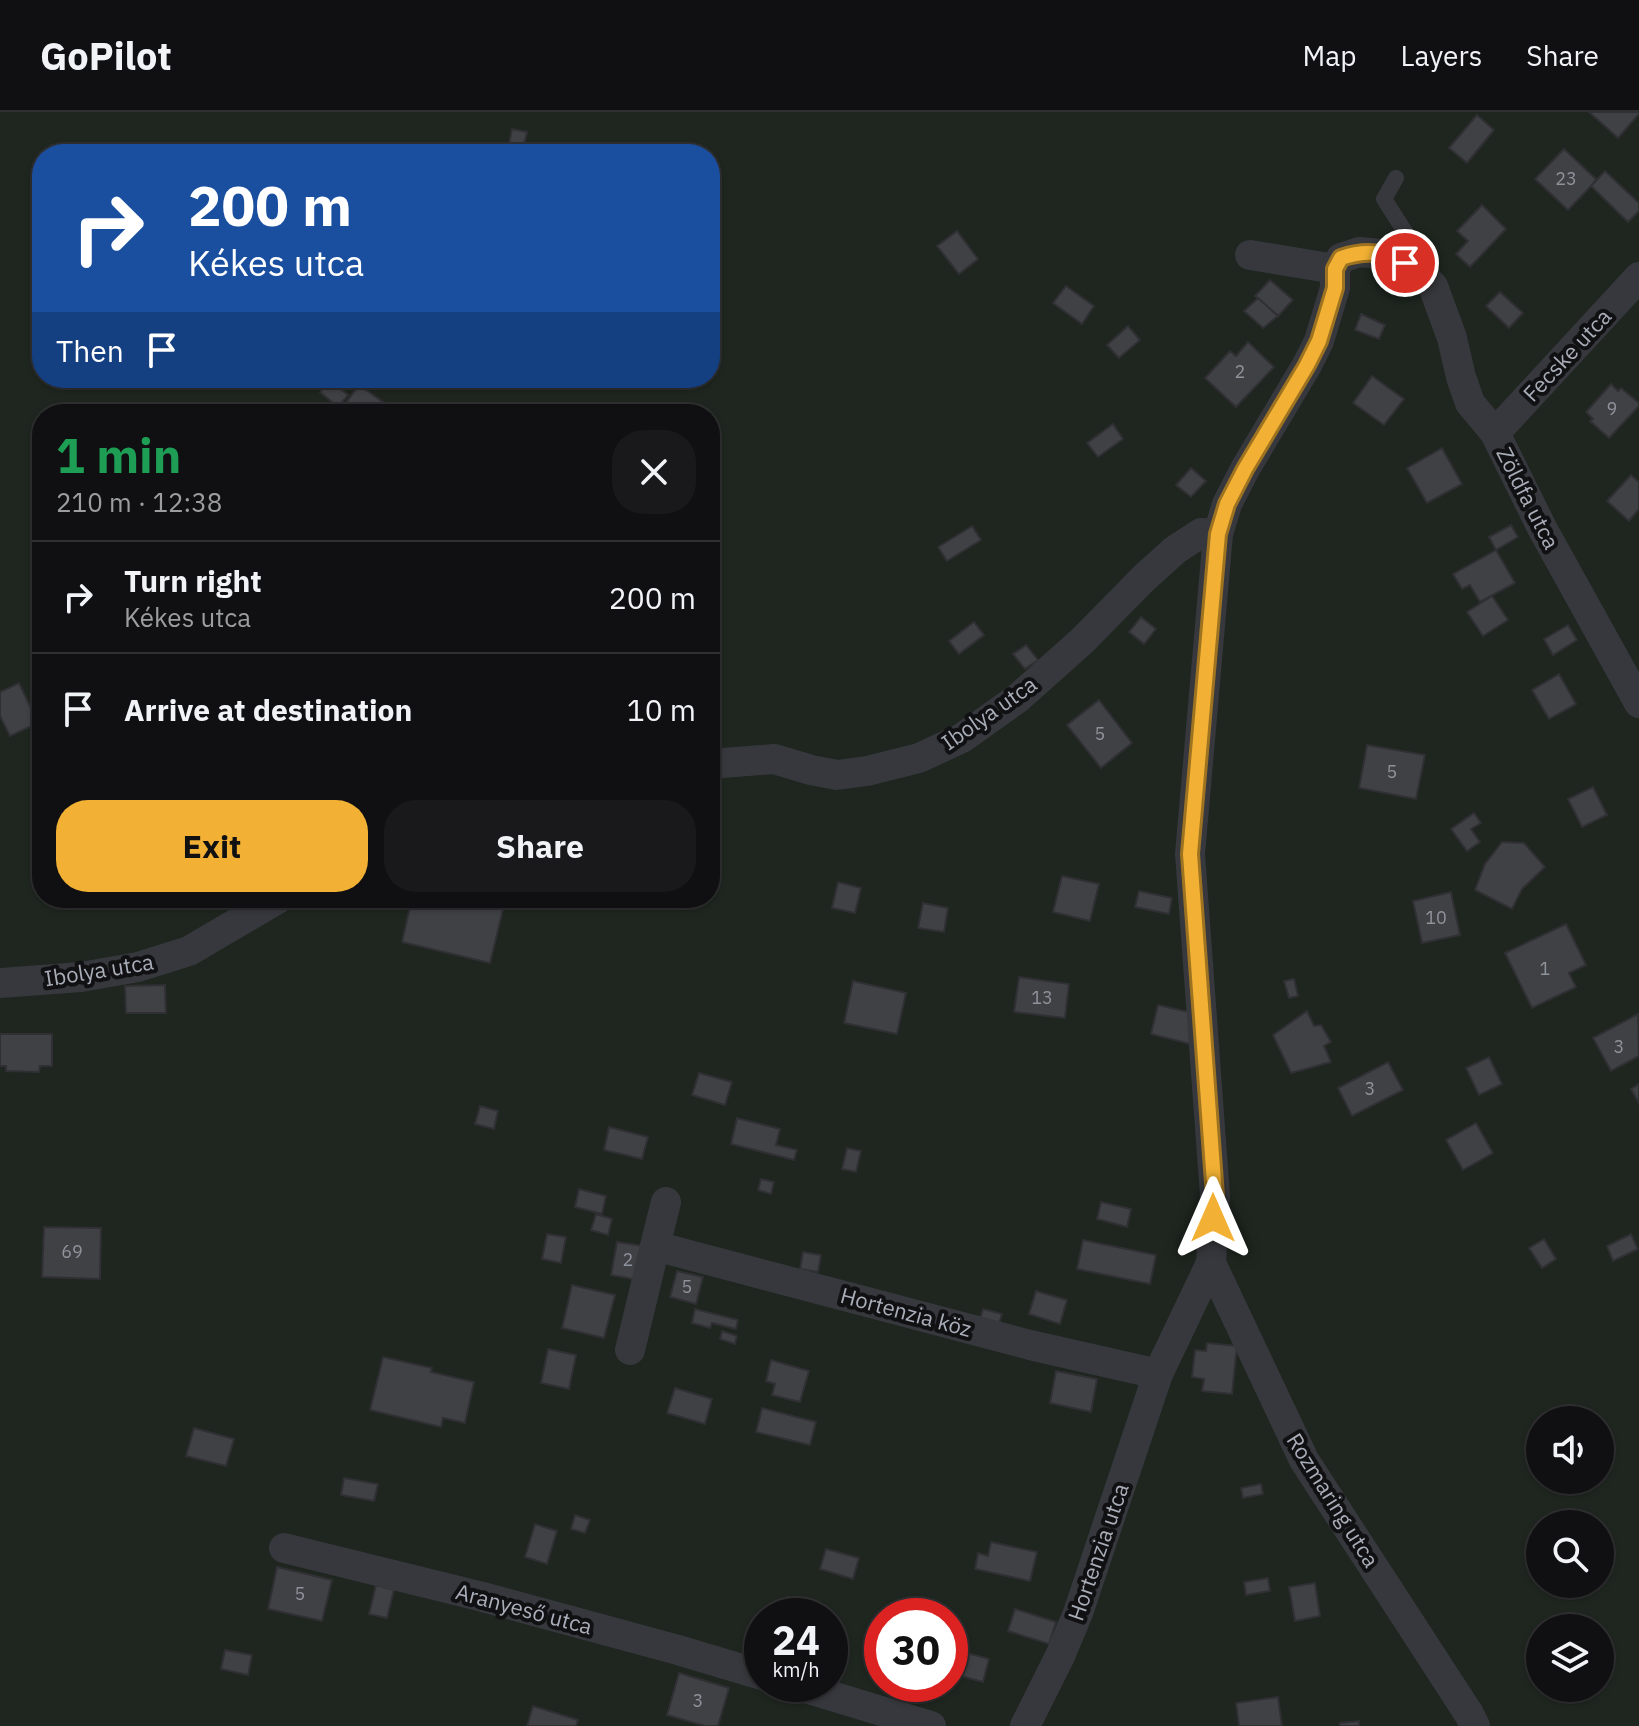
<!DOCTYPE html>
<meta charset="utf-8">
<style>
:root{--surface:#101012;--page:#19191b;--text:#f1f3f6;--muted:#9c9d9f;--line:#303032;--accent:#f2b134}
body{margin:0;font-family:"IBM Plex Sans",sans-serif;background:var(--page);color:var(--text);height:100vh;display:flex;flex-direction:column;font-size:30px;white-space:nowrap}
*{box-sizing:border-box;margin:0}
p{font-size:26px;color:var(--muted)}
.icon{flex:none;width:44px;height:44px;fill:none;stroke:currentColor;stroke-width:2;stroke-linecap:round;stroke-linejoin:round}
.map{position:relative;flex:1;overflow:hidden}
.panel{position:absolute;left:32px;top:292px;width:688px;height:504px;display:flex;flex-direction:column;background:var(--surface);border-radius:32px;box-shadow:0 2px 6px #0004,0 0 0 2px var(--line)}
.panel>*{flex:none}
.hud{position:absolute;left:32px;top:32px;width:688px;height:244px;border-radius:32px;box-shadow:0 2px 6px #0004,0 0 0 2px var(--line);background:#1a4fa0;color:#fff;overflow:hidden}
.tools{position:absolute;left:1526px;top:1294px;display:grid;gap:16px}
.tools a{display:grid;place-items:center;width:88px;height:88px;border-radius:50%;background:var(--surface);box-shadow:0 2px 6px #0004,0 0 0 2px var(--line);font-size:40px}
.speed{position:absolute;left:744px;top:1486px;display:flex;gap:16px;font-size:40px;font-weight:700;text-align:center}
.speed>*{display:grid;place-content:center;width:104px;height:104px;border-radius:50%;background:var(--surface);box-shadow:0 2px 6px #0004,0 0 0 2px var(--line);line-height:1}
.speed small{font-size:20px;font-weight:400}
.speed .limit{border:12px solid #d22;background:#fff;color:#111}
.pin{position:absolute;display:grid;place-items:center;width:68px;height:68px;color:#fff;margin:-34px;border:4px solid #fff;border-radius:50%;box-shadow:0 2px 8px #0007}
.me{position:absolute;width:88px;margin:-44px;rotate:0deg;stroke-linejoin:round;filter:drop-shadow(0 0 6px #0008)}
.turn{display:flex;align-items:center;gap:28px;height:168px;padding:0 24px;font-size:36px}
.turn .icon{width:104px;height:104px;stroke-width:2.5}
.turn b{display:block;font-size:56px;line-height:68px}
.then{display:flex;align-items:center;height:76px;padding:0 24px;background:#0003;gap:16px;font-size:30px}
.round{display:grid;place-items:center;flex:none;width:84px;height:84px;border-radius:32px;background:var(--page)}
.headline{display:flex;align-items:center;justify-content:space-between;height:136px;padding:0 24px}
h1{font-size:48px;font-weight:700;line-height:60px;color:#1e9e55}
.cta{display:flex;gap:16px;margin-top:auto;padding:16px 24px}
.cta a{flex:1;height:92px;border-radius:32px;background:var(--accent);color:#111;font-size:32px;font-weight:700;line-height:92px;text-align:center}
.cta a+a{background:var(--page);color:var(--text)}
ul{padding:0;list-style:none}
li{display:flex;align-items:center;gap:24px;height:112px;padding:0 24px;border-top:2px solid var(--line)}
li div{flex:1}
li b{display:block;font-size:30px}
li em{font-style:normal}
header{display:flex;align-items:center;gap:48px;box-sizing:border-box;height:112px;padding:0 40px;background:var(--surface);border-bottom:2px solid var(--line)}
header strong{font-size:38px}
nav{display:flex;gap:44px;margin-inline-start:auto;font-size:28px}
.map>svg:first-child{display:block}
.green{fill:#1e261f;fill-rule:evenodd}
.building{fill:#404145;stroke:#303034;stroke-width:2}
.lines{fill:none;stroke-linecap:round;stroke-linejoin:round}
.lane{stroke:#37383d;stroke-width:16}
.street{stroke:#37383d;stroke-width:30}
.route-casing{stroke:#9d7322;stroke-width:20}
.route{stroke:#f2b134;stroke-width:14}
.labels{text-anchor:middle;stroke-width:8;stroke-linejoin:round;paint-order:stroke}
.number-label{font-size:18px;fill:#8e929b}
.street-label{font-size:22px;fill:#a8adb8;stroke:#111113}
</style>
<header>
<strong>GoPilot</strong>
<nav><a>Map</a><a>Layers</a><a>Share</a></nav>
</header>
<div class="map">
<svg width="1639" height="1614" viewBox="0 0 1639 1614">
<rect width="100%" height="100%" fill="#161618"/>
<!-- green -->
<path class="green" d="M0 0H1639V1614H0ZM42 42H710V266H42ZM42 302H710V786H42ZM1540 1308H1600V1368H1540ZM1540 1412H1600V1472H1540ZM762 1504H830V1572H762ZM882 1504H950V1572H882ZM1540 1516H1600V1576H1540Z"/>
<!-- building -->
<g class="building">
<path d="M1589 0H1639V2L1618 26Z"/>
<path d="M1477 3 1494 18 1467 51 1449 36Z"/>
<path d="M512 17 527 20 522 42H507Z"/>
<path d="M97 35 116 42H94Z"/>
<path d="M1564 37 1597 68 1568 98 1535 67Z"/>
<path d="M1605 59 1639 91V99L1628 110 1591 74Z"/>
<path d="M1482 93 1506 117 1470 155 1456 142 1468 129 1457 119Z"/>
<path d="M957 119 978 147 959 162 937 134Z"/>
<path d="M1270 168 1293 188 1278 204 1255 184Z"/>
<path d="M1066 174 1094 194 1082 212 1053 191Z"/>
<path d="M1500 180 1523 201 1509 216 1486 194Z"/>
<path d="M1258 186 1278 204 1263 216 1244 199Z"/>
<path d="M1361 202 1385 213 1379 227 1355 218Z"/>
<path d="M1128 214 1140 228 1119 246 1107 233Z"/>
<path d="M1248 230 1274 255 1236 295 1205 266 1230 239 1236 244Z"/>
<path d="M1372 264 1404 287 1384 313 1353 291Z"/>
<path d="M330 268 348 283 338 295 320 280Z"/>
<path d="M1611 272 1618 279 1621 276 1639 291V294L1609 326 1590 309 1593 307 1586 300Z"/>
<path d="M359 273 390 295 385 302H344L340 299Z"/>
<path d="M1113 312 1123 327 1098 345 1087 331Z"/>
<path d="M1442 336 1462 372 1427 391 1407 356Z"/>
<path d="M1191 356 1206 369 1191 385 1176 373Z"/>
<path d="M1631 363 1639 370V397L1629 409 1607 389Z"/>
<path d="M1511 413 1518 425 1496 438 1489 425Z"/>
<path d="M972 414 981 428 947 449 938 435Z"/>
<path d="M1496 438 1515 471 1480 490 1470 473 1462 477 1453 462Z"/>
<path d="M1492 484 1508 508 1483 524 1467 500Z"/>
<path d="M1141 505 1156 517 1144 532 1129 520Z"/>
<path d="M974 510 984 523 959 542 949 529Z"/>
<path d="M1568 513 1577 528 1553 543 1544 527Z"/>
<path d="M1026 533 1038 548 1025 557 1013 542Z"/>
<path d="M1559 562 1576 592 1549 607 1532 578Z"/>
<path d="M19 571 38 611 10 624 0 604V580Z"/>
<path d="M1099 588 1132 631 1101 656 1067 613Z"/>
<path d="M1367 633 1425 643 1416 687 1359 676Z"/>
<path d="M1593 675 1607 703 1582 715 1568 687Z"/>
<path d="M1474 701 1481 711 1471 717 1480 730 1467 739 1451 717Z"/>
<path d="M1502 730 1524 731 1545 755 1522 777 1512 797 1475 778 1485 752Z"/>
<path d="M1062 764 1099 772 1090 809 1053 800Z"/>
<path d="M838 770 861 776 855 801 832 796Z"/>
<path d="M1139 779 1172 786 1169 802 1135 795Z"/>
<path d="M1451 780 1460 823 1422 831 1413 789Z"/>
<path d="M412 786H494L505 789 490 851 402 830Z"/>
<path d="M923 791 948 796 944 820 918 816Z"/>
<path d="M1566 812 1586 853 1569 861 1576 875 1532 896 1505 841Z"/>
<path d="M1019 865 1069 872 1065 906 1014 900Z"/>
<path d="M1294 867 1298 884 1289 886 1284 869Z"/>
<path d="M853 869 906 881 897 922 844 911Z"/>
<path d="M165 873 166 901H126L125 874Z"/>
<path d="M1158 893 1189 900 1190 932 1151 922Z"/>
<path d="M1307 899 1314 914 1321 913 1331 930 1324 934 1331 950 1291 961 1273 923Z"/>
<path d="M1638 902 1639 944 1611 959 1593 926Z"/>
<path d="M0 922H52V954H40L39 960 6 959V954H0Z"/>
<path d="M1489 945 1502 972 1479 983 1466 956Z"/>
<path d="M1388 950 1403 978 1352 1004 1338 976Z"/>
<path d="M699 961 732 970 725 993 692 983Z"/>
<path d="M1639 972V991L1631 977Z"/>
<path d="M480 994 498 999 494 1017 475 1012Z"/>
<path d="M737 1006 780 1017 776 1033 797 1038 794 1048 731 1032Z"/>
<path d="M1476 1011 1493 1041 1463 1058 1446 1028Z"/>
<path d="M609 1015 648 1025 642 1047 604 1038Z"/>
<path d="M847 1036 861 1039 856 1060 842 1057Z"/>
<path d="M761 1067 774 1070 771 1082 758 1078Z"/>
<path d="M579 1077 606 1084 602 1102 575 1095Z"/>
<path d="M1101 1090 1131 1097 1127 1115 1097 1107Z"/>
<path d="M596 1102 612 1107 608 1123 591 1118Z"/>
<path d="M44 1115 101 1116 100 1167 42 1165Z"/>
<path d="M547 1122 566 1125 561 1151 542 1147Z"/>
<path d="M1631 1122 1638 1137 1613 1149 1607 1134Z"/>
<path d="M1544 1127 1556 1147 1542 1156 1529 1136Z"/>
<path d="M1083 1128 1156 1143 1150 1172 1077 1157Z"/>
<path d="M617 1130 644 1134 638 1168 611 1163Z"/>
<path d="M803 1140 821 1143 818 1160 800 1157Z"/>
<path d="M677 1159 703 1165 696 1192 670 1185Z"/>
<path d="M572 1173 615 1183 604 1226 562 1216Z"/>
<path d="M1036 1179 1067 1188 1060 1212 1029 1202Z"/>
<path d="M695 1197 738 1208 736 1217 712 1211 710 1216 692 1211Z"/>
<path d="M983 1197 1002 1202 998 1215 979 1210Z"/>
<path d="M722 1219 737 1224 735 1232 720 1227Z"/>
<path d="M1207 1231 1237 1234 1232 1282 1202 1279 1204 1267 1192 1265 1195 1238 1206 1239Z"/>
<path d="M548 1237 576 1243 569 1277 541 1271Z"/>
<path d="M383 1245 432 1256 431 1260 474 1270 465 1311 443 1306 441 1315 370 1298Z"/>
<path d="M771 1248 809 1259 800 1290 772 1283 775 1272 766 1269Z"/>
<path d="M1056 1259 1097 1267 1091 1300 1050 1291Z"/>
<path d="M675 1276 712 1287 705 1312 667 1301Z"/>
<path d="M762 1296 816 1310 810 1333 756 1320Z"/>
<path d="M194 1316 234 1327 226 1354 186 1344Z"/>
<path d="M344 1366 378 1372 374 1389 341 1383Z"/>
<path d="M1261 1372 1263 1382 1243 1386 1241 1376Z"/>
<path d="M575 1403 590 1408 585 1421 571 1417Z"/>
<path d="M535 1412 557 1419 547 1452 525 1445Z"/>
<path d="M991 1430 1037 1440 1030 1469 975 1457 978 1441 988 1444Z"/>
<path d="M826 1437 859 1446 853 1467 820 1457Z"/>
<path d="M277 1455 332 1468 322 1509 268 1497Z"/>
<path d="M1268 1466 1270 1479 1246 1483 1244 1470Z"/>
<path d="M1315 1471 1320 1504 1295 1509 1289 1475Z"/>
<path d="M376 1473 394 1478 387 1506 369 1502Z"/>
<path d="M788 1485 813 1493 809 1504H782Z"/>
<path d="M1015 1497 1056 1510 1049 1532 1008 1519Z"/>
<path d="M225 1538 252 1543 248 1563 221 1557Z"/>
<path d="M967 1541 989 1547 983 1570 961 1564Z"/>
<path d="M679 1561 729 1576 718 1614H705L667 1603Z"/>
<path d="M1278 1585 1282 1614H1239L1236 1591Z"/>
<path d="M533 1594 578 1608 576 1614H527Z"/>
<path d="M1359 1609V1614H1340V1611Z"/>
</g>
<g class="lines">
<!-- lane -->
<path class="lane" d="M1396 66 1384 87 1427 154 1429 160"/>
<!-- street -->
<g class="street">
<path d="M1250 143 1335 157"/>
<path d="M1495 321 1639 165"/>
<path d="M710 652 774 647 811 658 837 663 867 659 919 646 962 626 1018 586 1082 529 1144 466 1175 438 1201 421 1218 422"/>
<path d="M0 871 81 865 138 855 189 839 279 786"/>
<path d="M655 1134 666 1090"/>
<path d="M1211 1151 1304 1348 1469 1602 1475 1614"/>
<path d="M630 1238 655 1134 1030 1233 1158 1262"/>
<path d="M284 1436 479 1484 678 1538 762 1563"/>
<path d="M792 1572 931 1614"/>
<path d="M1025 1614 1060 1544 1078 1501 1158 1262 1211 1151 1215 1084 1190 742 1218 422 1227 392 1245 357 1307 253 1319 229 1335 176V157L1341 146 1359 140 1391 143 1420 161 1433 174 1452 226 1461 265 1470 291 1495 321 1542 416 1639 591"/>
</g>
</g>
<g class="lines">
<!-- route casing -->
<g class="route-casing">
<path id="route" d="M1213 1106 1215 1084 1190 742 1218 422 1227 392 1245 357 1307 253 1319 229 1335 176V157L1341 146C1364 138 1384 139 1405 151"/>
</g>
<!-- route -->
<use href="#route" class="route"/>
</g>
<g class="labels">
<!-- number labels -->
<g class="number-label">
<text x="1566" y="73">23</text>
<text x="1240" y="266">2</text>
<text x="1612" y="303">9</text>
<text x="1100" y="628">5</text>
<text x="1392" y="666">5</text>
<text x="1436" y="812">10</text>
<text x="1545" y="863">1</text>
<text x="1042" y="892">13</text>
<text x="1619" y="941">3</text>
<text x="1370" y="983">3</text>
<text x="72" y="1146">69</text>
<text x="628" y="1154">2</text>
<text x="687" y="1181">5</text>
<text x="300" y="1488">5</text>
<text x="698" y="1595">3</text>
</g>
<!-- street labels -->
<g class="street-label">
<text transform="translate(1567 243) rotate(-47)" y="8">Fecske utca</text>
<text transform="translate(1528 386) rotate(63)" y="8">Zöldfa utca</text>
<text transform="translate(989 601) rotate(-35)" y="8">Ibolya utca</text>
<text transform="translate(99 858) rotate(-9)" y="8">Ibolya utca</text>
<text transform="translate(906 1200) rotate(15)" y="8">Hortenzia köz</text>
<text transform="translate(1333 1388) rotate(58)" y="8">Rozmaring utca</text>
<text transform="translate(1098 1440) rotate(-71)" y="8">Hortenzia utca</text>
<text transform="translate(524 1497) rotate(15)" y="8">Aranyeső utca</text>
</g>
</g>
</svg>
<div class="tools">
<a><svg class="icon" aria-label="sound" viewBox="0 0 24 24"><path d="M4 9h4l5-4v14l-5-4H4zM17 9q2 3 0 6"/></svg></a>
<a><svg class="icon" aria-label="search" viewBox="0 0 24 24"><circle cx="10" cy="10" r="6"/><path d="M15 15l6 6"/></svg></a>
<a><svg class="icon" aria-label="layers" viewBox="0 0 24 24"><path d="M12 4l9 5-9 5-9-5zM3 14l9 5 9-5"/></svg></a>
</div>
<div class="speed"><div>24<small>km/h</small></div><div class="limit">30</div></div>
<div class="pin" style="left:1405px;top:151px;background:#d93025"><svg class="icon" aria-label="arrive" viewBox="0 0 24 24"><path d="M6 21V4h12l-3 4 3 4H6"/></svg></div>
<svg class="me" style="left:1213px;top:1106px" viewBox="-20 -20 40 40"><path d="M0-17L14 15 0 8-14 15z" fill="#f2b134" stroke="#fff" stroke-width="4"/></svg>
<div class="hud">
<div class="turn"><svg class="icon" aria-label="right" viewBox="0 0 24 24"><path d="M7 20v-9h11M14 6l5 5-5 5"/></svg><div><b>200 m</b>Kékes utca</div></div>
<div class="then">Then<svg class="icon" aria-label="arrive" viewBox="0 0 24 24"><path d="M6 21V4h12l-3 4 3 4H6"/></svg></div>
</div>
<section class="panel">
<div class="headline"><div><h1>1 min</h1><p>210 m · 12:38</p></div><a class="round"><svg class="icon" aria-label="close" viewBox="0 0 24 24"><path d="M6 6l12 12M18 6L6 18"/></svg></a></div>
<ul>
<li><svg class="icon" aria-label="right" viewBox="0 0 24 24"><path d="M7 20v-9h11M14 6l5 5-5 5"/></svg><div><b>Turn right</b><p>Kékes utca</p></div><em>200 m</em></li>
<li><svg class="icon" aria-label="arrive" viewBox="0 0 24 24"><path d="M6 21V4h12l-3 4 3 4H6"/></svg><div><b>Arrive at destination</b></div><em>10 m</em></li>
</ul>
<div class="cta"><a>Exit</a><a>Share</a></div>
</section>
</div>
